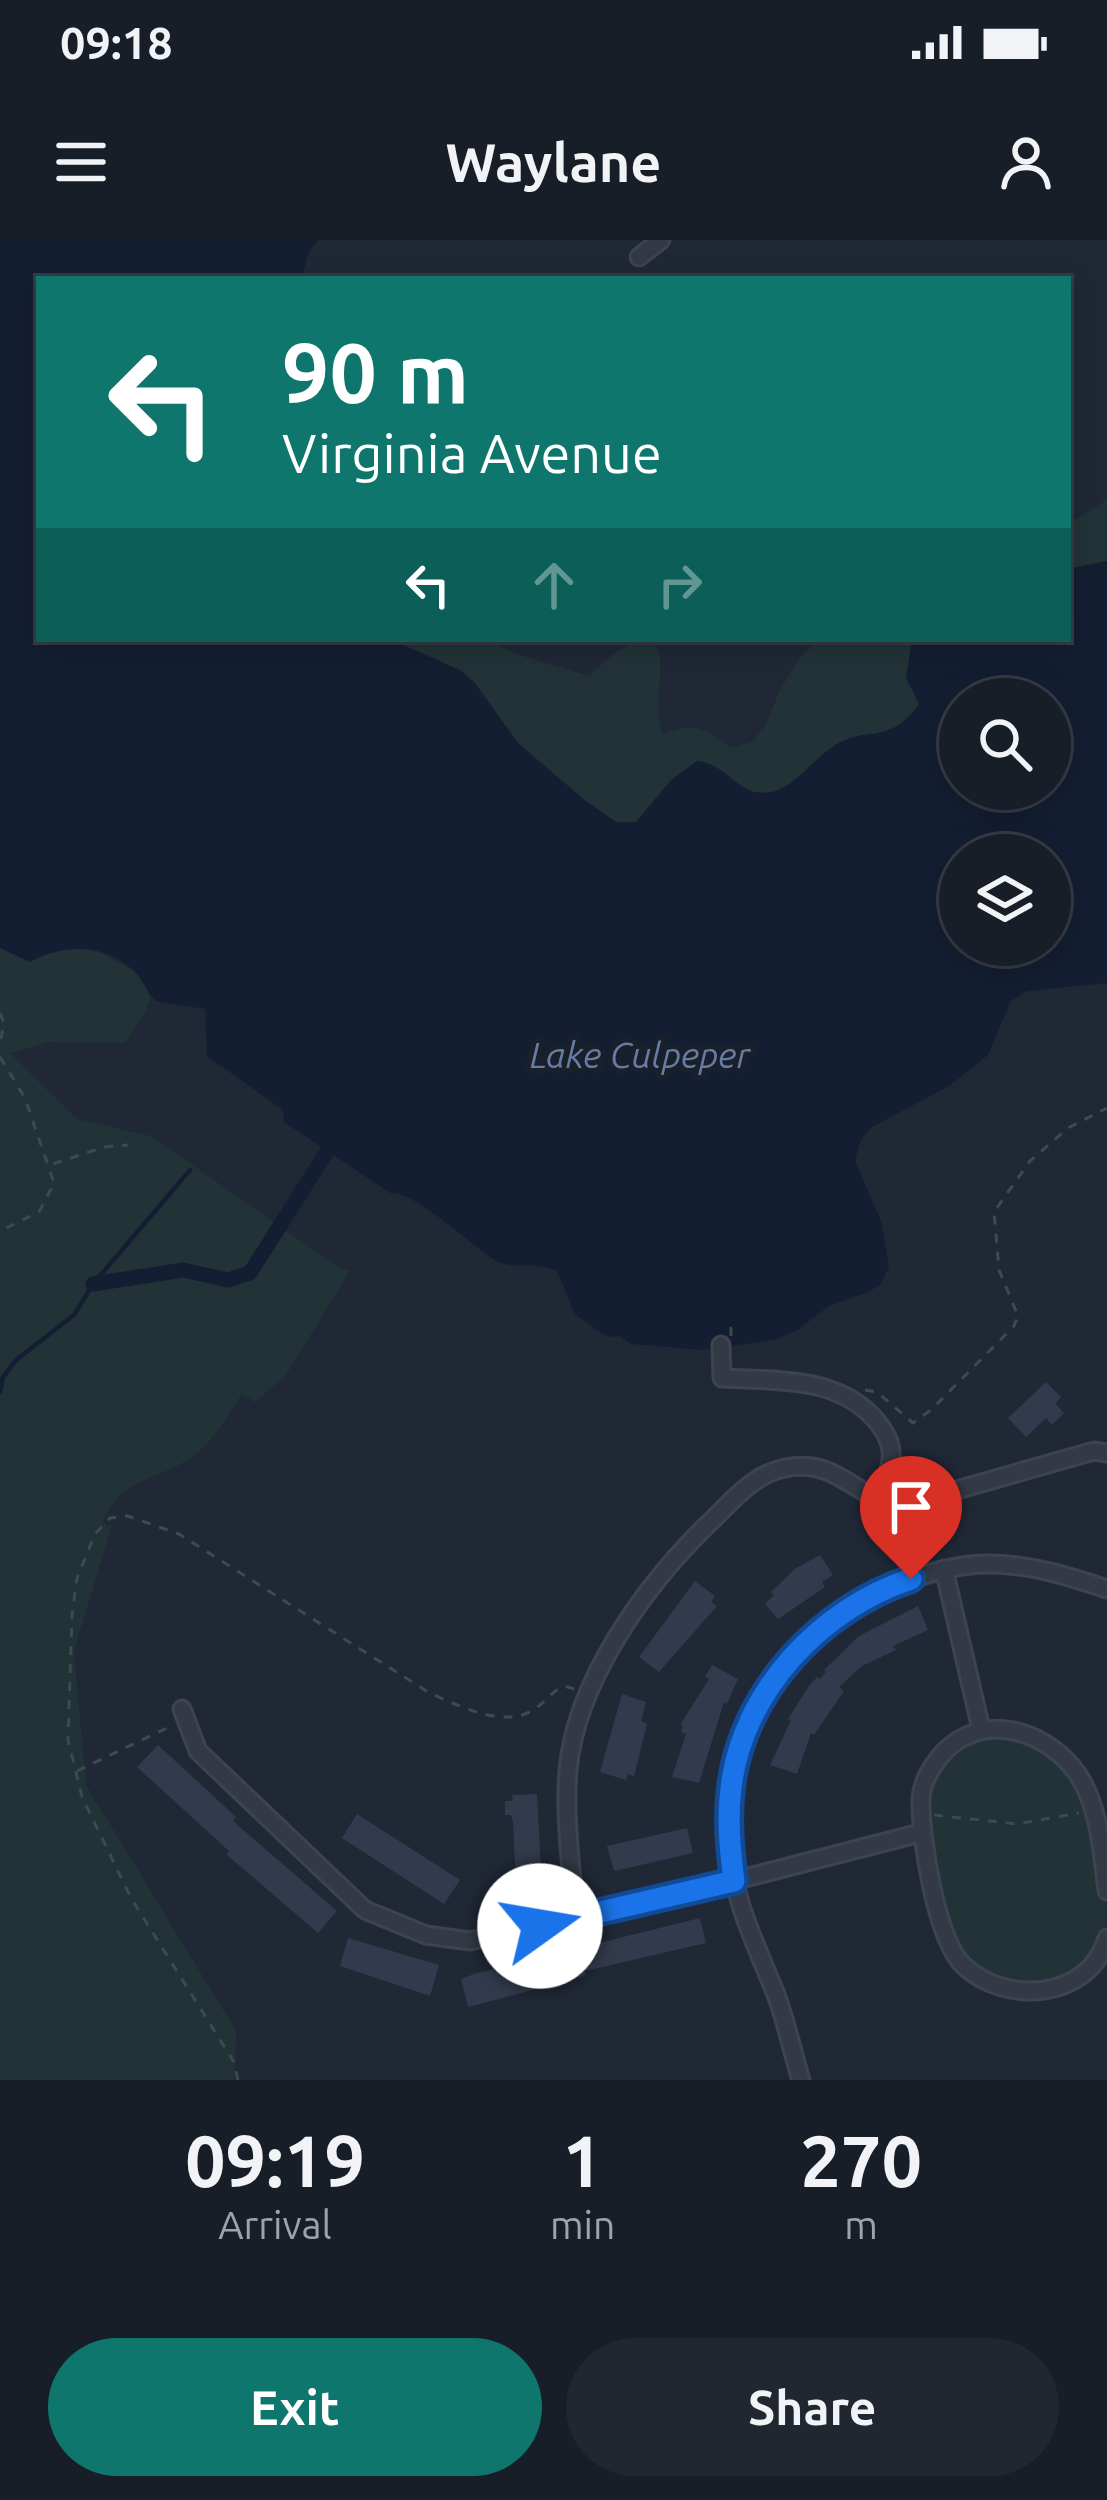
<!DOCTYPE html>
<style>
:root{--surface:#181e28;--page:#212730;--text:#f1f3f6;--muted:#9fa2a8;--line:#363c45;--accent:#0f766e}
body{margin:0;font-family:Ubuntu,sans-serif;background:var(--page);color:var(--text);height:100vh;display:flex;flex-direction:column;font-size:45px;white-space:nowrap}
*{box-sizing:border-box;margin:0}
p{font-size:39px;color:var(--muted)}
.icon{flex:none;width:66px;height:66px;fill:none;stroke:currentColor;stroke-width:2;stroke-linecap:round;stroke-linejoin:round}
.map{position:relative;height:1840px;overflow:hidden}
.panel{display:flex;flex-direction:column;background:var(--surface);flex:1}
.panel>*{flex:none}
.hud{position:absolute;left:36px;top:36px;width:1035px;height:366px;border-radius:0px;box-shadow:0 6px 30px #0003,0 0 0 3px var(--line);background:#0f766e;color:#fff;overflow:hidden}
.fabs{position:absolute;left:939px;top:438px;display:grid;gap:24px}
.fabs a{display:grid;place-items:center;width:132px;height:132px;border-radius:50%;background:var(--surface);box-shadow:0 6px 30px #0003,0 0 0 3px var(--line);font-size:60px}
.pin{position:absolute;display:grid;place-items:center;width:102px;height:102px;color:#fff;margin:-123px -51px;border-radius:50% 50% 50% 0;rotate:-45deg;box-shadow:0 0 12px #0007}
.pin .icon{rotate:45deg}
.me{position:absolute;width:132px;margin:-66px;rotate:77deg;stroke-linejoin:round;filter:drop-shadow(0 0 9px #0008)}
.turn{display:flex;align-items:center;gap:42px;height:252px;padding:0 48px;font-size:54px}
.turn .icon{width:156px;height:156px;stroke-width:2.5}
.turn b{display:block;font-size:84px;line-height:102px}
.lanes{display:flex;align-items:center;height:114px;padding:0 48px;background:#0003;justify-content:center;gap:60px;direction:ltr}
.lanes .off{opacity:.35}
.eta{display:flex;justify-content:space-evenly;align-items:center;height:204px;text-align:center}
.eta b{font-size:72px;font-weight:700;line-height:84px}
.primary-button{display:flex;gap:24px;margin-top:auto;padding:24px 48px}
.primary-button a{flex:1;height:138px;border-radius:72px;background:var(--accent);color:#fff;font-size:48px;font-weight:700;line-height:138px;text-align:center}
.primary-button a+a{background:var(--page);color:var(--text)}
.status{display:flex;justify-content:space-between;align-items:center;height:84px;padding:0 60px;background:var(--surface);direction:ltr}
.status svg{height:33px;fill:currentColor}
header{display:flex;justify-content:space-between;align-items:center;height:156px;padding:0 48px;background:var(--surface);font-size:54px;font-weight:700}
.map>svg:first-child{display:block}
.green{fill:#223337}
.water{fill:#141e32;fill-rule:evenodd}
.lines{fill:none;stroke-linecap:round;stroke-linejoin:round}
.stream{stroke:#141e32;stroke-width:4.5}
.canal{stroke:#141e32;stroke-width:15}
.building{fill:#323b4d}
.minor-casing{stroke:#3d4350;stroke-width:21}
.path{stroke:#3a4c4f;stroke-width:3;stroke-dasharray:9 9;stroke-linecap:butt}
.minor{stroke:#333a46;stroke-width:15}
.route-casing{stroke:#114b97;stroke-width:30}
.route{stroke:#1a73e8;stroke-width:21}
.labels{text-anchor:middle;stroke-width:12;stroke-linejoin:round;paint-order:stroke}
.water-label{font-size:36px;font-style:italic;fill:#667ca2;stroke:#191f2b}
</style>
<div class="status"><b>09:18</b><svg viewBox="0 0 49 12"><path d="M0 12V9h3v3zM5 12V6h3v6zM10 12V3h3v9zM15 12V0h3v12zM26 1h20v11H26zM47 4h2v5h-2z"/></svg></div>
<header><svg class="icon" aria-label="menu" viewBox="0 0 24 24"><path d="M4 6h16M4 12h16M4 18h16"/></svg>Waylane<svg class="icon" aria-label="person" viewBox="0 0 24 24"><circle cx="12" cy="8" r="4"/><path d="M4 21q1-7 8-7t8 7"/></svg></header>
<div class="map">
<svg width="1107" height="1840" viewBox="0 0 1107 1840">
<rect width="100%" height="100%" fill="#202836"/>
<!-- green -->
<g class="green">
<path d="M1107 260V321L1068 329V284Z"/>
<path d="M339 399H489L513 413 589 436C608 418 627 399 654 399 670 431 649 463 663 494 696 481 703 488 731 508L752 502 765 486 780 450 800 418 818 399H916L920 469 897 491 773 552H743L639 583H612L367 409Z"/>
<path d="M72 707 98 711 136 732 151 757 144 775 125 803 48 802 10 813 77 879 151 896 339 1028 350 1031 286 1135 255 1162 242 1154C227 1176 210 1207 186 1221 154 1240 117 1241 103 1282L107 1286 112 1285 74 1411 86 1545 236 1791 235 1840H0V708L30 722 49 712Z"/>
<path d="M1030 1496C1044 1506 1064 1517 1075 1531 1104 1563 1107 1656 1107 1698L1068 1742 1025 1754 986 1739 947 1698 922 1549 959 1498Z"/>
</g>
<!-- water -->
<path class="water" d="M0 0H318L308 14 302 39H39V399H349L372 405 399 403 460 430 475 443 519 504 586 561 616 582H636L671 540 697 521C725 523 736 552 762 553 790 554 810 522 831 508 866 483 887 508 919 464L906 438 912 399H1068V329L1107 321V743L1026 751 1011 761 988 815 949 846 872 887 861 899 855 921 881 981 889 1027 880 1045 868 1052 829 1066 796 1091 774 1100 703 1110 631 1104 620 1096 607 1097 575 1074 557 1031C535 1020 512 1032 493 1019 469 1003 415 951 390 953L284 882 283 870 207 816 205 769 156 761C146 752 143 738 133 730 103 703 63 704 30 722L0 708ZM960 459H1050V549H960ZM960 615H1050V705H960Z"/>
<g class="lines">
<!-- stream -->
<path class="stream" d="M0 1152 3 1137 16 1120 74 1075 93 1044 190 930"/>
<!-- canal -->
<path class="canal" d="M93 1044 183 1030 228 1040 250 1033 338 894"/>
</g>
<!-- building -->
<g class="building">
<path d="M1046 1142 1061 1157 1055 1163 1064 1173 1052 1185 1046 1178 1026 1197 1008 1178Z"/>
<path d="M820 1315 833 1335 822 1342 825 1347 778 1379 765 1364 774 1355 771 1352 796 1328Z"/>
<path d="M695 1341 715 1356 711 1362 717 1366 659 1432 639 1417Z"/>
<path d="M918 1366 928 1390 893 1406 896 1410 862 1426 839 1447 844 1451 814 1495 811 1493 797 1534 770 1525 791 1480 788 1479 809 1446 817 1437 820 1439 826 1432 824 1430 859 1396Z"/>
<path d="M712 1425 738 1439 727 1464 724 1462 699 1543 672 1537 686 1494 681 1492 683 1486 680 1485 709 1439 705 1437Z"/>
<path d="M622 1454 646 1462 641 1481 647 1484 634 1536 628 1534 626 1540 600 1532Z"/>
<path d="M158 1505 236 1577 233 1581 337 1671 318 1693 226 1614 229 1611 137 1527Z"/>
<path d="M537 1554 542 1648 516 1649 513 1582 511 1575H505V1561H513L512 1555Z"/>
<path d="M357 1574 460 1640 444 1664 342 1598Z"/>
<path d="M687 1588 693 1613 614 1631 607 1606Z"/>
<path d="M700 1678 706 1703 585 1731 586 1735 574 1739 468 1767 461 1739 474 1734Z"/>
<path d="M348 1698 439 1725 430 1756 340 1726Z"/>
</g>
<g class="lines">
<!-- minor casing -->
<g class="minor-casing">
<g id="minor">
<path d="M639 17 661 0"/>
<path d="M721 1105 722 1138C775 1141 833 1136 872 1176 900 1205 894 1226 876 1260"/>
<path d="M944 1329 981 1489"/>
<path d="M182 1469 198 1511 365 1670 426 1695 470 1701 733 1641 920 1593"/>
<path d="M1107 1651C1102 1612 1099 1559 1073 1528 1042 1490 985 1473 946 1510 934 1522 922 1541 921 1558 920 1596 936 1698 963 1725 1004 1765 1089 1761 1107 1698"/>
<path d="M575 1678C572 1630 564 1579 568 1531 575 1443 644 1347 705 1287 729 1265 752 1234 785 1228 841 1217 856 1263 904 1265L1094 1211 1107 1213"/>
<path d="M801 1840C792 1811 786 1780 775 1752 754 1700 730 1654 729 1596 726 1479 801 1375 911 1339 937 1331 964 1323 992 1324 1033 1325 1068 1336 1107 1349"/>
</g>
</g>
<!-- path -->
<g class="path">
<path d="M0 773 4 783 0 803"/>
<path d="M0 817 25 858 54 943 39 972 0 991"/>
<path d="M53 924 104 907 128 905"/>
<path d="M731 1096V1088H737"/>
<path d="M865 1150 877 1152 913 1183 931 1170 1014 1086 1018 1076 999 1030 994 972 1030 921 1068 888 1107 868"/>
<path d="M77 1531 171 1486"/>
<path d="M934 1575 1017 1584 1079 1573"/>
<path d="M238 1840 234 1822 131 1658 82 1557 68 1500 72 1375 77 1338 95 1294 110 1278 128 1276 179 1294 428 1452C456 1465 504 1489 533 1470 545 1463 551 1452 564 1446L575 1449"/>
</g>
<!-- minor -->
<use href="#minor" class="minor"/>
</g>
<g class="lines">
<!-- route casing -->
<g class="route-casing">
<path id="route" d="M540 1686 734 1641C730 1610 727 1579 731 1548 742 1451 822 1368 911 1339"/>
</g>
<!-- route -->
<use href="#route" class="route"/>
</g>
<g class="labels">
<!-- water labels -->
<g class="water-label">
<text x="640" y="828">Lake Culpeper</text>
</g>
</g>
</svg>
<div class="fabs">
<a><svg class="icon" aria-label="search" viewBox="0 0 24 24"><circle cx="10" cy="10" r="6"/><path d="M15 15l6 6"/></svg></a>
<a><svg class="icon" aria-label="layers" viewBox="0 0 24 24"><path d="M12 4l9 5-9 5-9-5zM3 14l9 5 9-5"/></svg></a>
</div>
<div class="pin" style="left:911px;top:1339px;background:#d93025"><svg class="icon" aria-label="arrive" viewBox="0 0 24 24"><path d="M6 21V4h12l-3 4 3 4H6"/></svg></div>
<svg class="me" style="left:540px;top:1686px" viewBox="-20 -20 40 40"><circle r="19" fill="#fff"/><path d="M0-13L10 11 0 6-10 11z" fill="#1a73e8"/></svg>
<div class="hud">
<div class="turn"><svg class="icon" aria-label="left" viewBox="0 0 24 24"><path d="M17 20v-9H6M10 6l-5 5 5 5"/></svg><div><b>90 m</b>Virginia Avenue</div></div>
<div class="lanes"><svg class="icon" aria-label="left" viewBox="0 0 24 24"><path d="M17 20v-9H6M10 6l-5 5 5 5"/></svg><svg class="icon off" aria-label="ahead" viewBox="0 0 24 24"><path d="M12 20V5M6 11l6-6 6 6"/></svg><svg class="icon off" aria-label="right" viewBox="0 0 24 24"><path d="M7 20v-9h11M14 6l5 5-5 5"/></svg></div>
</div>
</div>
<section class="panel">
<div class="eta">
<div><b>09:19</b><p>Arrival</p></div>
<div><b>1</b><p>min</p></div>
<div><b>270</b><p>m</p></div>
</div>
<div class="primary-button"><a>Exit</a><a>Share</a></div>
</section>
